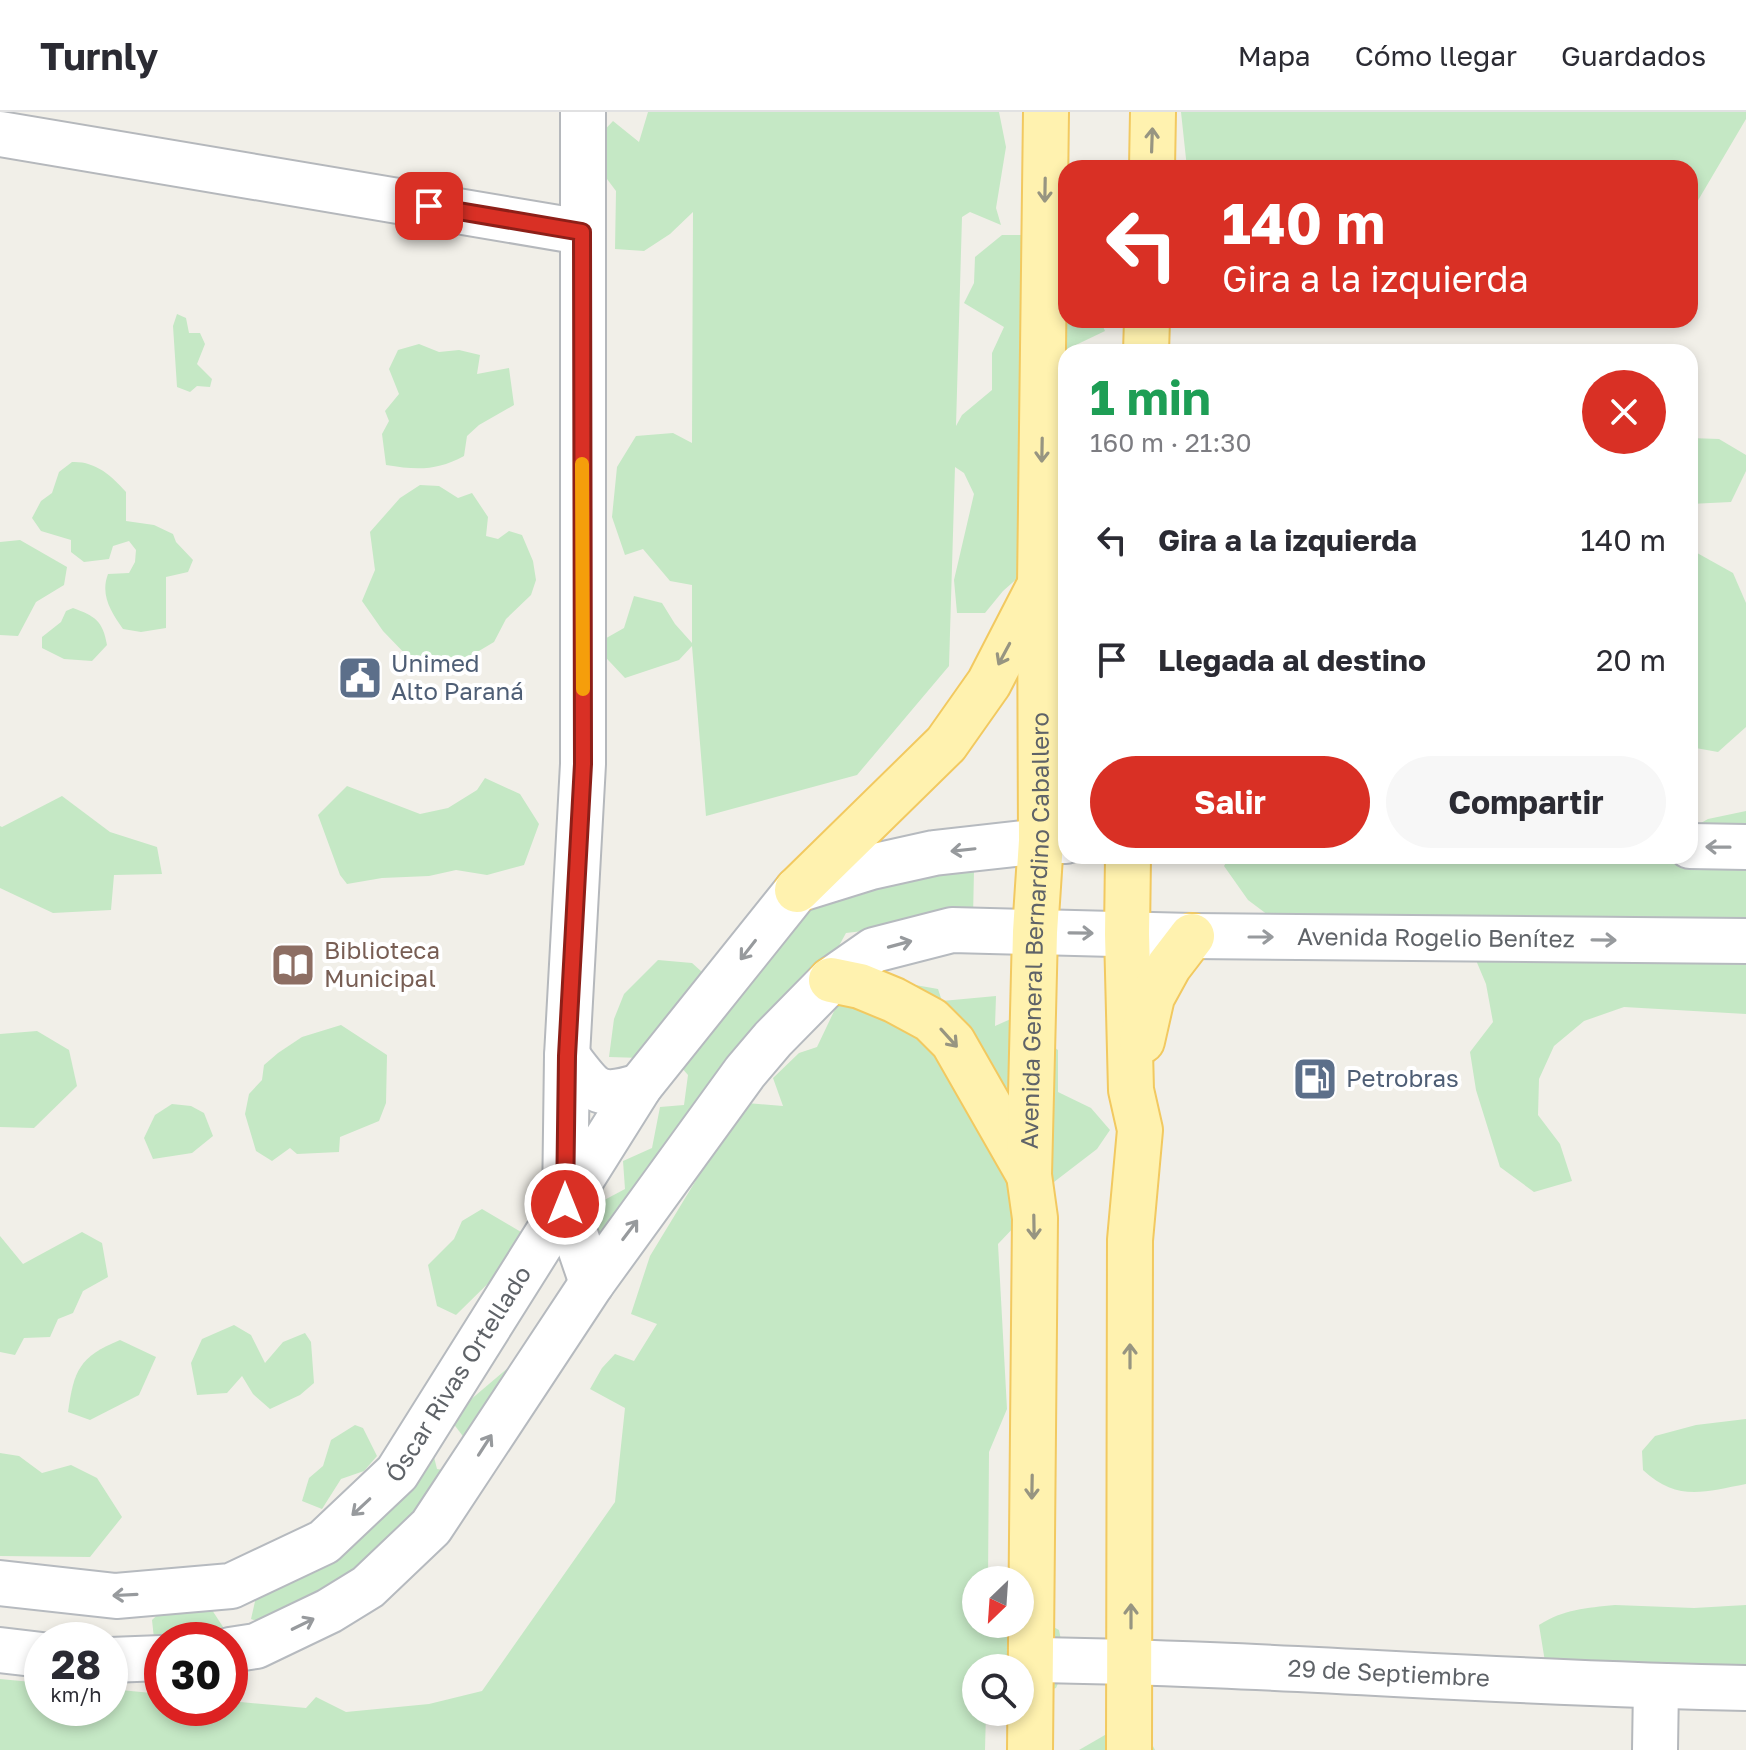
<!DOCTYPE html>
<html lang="es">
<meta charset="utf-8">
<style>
:root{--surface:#fff;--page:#f7f7f7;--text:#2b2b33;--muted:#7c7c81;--line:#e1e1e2;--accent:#d93025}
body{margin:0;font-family:"Golos Text",sans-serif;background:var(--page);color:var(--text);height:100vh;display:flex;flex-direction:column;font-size:30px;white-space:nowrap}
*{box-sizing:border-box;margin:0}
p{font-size:26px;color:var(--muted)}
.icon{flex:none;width:44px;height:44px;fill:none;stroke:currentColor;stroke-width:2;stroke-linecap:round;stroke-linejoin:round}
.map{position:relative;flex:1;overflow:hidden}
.sheet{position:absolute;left:1058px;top:232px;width:640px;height:520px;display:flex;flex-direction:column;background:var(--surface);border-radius:24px;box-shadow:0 4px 12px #0003}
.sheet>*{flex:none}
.hud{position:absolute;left:1058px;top:48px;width:640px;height:168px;border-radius:24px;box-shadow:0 4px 12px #0003;background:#d93025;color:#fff;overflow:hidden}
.needle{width:52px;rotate:205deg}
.fabs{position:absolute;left:962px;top:1454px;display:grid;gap:16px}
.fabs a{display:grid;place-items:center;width:72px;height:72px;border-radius:50%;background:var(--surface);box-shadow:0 4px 12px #0003;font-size:40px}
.speed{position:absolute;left:24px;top:1510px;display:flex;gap:16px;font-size:40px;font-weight:700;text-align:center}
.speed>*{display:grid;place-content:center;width:104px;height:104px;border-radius:50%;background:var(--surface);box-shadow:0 4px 12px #0003;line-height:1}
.speed small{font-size:20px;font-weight:400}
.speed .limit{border:12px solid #d22;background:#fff;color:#111}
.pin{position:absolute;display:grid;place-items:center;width:68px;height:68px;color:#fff;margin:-34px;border-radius:16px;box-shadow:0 4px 12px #0006}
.me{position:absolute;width:88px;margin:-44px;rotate:0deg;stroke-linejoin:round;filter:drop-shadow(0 0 6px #0008)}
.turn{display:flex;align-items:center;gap:28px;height:168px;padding:0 32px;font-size:36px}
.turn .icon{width:104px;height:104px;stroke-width:2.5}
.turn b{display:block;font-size:56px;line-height:68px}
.round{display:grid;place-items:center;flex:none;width:84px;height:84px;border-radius:42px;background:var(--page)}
.headline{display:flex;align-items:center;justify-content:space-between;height:136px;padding:0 32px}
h1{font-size:48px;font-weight:700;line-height:60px;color:#1e9e55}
.button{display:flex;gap:16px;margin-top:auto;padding:16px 32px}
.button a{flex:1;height:92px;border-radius:48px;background:var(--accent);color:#fff;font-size:32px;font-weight:700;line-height:92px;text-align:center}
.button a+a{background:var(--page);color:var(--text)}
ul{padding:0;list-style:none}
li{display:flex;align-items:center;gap:24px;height:120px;padding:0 32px}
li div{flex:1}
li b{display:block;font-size:30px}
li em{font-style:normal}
header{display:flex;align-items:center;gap:48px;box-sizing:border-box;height:112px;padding:0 40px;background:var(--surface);border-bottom:2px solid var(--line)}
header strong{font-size:38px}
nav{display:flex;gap:44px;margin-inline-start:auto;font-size:28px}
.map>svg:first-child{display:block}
.green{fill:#c5e8c5}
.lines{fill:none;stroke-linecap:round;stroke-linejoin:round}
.street-casing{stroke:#b5b8bc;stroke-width:48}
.secondary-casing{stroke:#b6babf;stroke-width:48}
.primary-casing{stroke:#f2c960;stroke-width:48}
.street{stroke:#fff;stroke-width:44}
.secondary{stroke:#fff;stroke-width:44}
.primary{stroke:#fff2af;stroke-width:44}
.oneway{stroke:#979581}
.oneway2{stroke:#979a9d}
.route-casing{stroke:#8d1f18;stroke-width:20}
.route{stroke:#d93025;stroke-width:14}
.slow{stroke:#f59e0b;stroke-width:14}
.labels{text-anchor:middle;stroke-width:8;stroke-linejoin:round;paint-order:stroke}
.service-label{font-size:24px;fill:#4e5e75;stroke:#fff;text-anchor:start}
.street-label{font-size:24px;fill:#5f6368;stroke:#fff}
.education-label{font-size:24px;fill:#785e54;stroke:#fff;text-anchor:start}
</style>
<header>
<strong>Turnly</strong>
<nav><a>Mapa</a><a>Cómo llegar</a><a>Guardados</a></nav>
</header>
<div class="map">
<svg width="1746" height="1638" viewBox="0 0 1746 1638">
<rect width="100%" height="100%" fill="#f1efe8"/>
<!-- green -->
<g class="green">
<path d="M648 0H999L1006 35 996 96 1001 113 970 100 962 105 956 314 962 303 992 278V241L1004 215 964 191 974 171 975 145 1002 123H1066V208H1100L1105 219 1057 242 1053 266 1066 285V318L1061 334 1066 348V423L1003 479 985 501H957L954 468 974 382 964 361 955 355 949 554 857 663 706 704 692 534 679 548 625 566 594 533 624 516 634 484 662 491 675 512 692 531V473L670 469 643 437 625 443 612 405 617 355 636 324 673 321 692 331 693 100 670 122 644 139 615 137 616 79 598 55V25L613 9 639 30Z"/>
<path d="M1181 0H1746V7L1690 102V56H1187Z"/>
<path d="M177 202 186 206 189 221H200L205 232 197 252 212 267 210 275 197 274 190 280 177 275 173 214Z"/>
<path d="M419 232 439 240 459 238 480 243 477 262 509 256 514 293 479 313 467 324 464 344C436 359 417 358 386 353L382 322 389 309 385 299 399 282 389 257 398 238Z"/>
<path d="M1690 326 1719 327 1746 343V359L1731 390 1690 392Z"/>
<path d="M72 350C95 349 111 363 126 380V409L154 413 173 422 176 430 193 448 188 460 166 465V516L141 520 123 517C111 500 100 483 108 462L129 461 135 450 136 438 129 429 113 434 109 447 84 450 71 440V428L41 419 32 406 41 389 52 381 59 360Z"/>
<path d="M420 373 439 374 458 386 472 381 488 405 486 424 498 427 509 419 522 423 533 449 536 468 531 483 506 507 494 530 452 555 410 547 383 519 362 489 375 458 370 420 400 386Z"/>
<path d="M20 428 67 455 64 473 36 490 18 524 0 523V430Z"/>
<path d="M1690 437 1733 461 1746 491V615L1718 640 1690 635Z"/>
<path d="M73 496C95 504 103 509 107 533L92 549 64 547 42 536V525L61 510 66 499Z"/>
<path d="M485 666 520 682 539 712 524 753 487 763 456 758 429 764 382 766 347 772 340 763 318 703 347 674 420 702 448 696 477 678Z"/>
<path d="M62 684 110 720 157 735 162 762 114 763 111 798 53 801 0 776V714L2 715Z"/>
<path d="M1746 699V902L1624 895 1584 909 1554 934 1539 967 1538 1003 1560 1032 1572 1069 1534 1080 1500 1055 1476 978 1470 940 1493 910 1486 872 1470 834 1280 812 1248 788 1224 754 1230 744H1690V717L1708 707Z"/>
<path d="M930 748 974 758 973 806 846 821 818 872 630 1116 592 1126 580 1101 625 1077 623 1049 652 1036 660 995 684 993 688 963 674 947 609 945 614 907 624 882 658 848 692 851 711 868 797 803 824 787 899 760 909 769Z"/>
<path d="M887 868 938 877 942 889 996 884 995 914 1013 906 1058 938V980L1091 996 1110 1018 1097 1037 1054 1070 1035 1106 1017 1112 998 1132 1007 1297 989 1340 988 1468H976V1512H1020L1031 1503 1059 1518 1066 1553 1056 1576 1020 1588V1556H976V1600H986L985 1638H0V1567L42 1571V1596H110V1577L162 1582V1596H230V1589L306 1596 316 1585 346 1600 429 1592 482 1579 615 1390 625 1296 590 1277 602 1256 615 1242 634 1249 657 1212 631 1202 650 1144 704 1055 715 1004 724 989 783 994 773 966 799 941 817 935 837 893Z"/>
<path d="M341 913 387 943 386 991 379 1009 340 1025 339 1040 297 1042 290 1036 272 1049 256 1039 245 1002 249 982 262 968 264 953 278 941 302 925Z"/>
<path d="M37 919 69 938 77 974 34 1016 0 1015V922Z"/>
<path d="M172 992 191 994 204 1001 213 1024 192 1041 153 1047 144 1026 155 1003Z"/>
<path d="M482 1097 521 1120 522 1138 456 1203 437 1194 428 1153 454 1127 462 1109Z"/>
<path d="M82 1120 102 1131 108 1165 83 1179 73 1201 58 1207 50 1225 24 1226 15 1243 0 1240V1124L23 1152Z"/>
<path d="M234 1213 251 1223 265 1251 283 1230 305 1221 311 1230 314 1271 300 1283 270 1297 253 1282 242 1264 227 1281 197 1283 191 1251 202 1227Z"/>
<path d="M120 1228 156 1245 139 1283 90 1308 68 1300C74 1258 79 1245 120 1228Z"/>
<path d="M509 1255 518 1269 485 1353 449 1306Z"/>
<path d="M1746 1307V1372C1704 1380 1677 1390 1643 1358L1642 1339 1655 1324 1696 1313Z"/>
<path d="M355 1313 363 1316 377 1344 364 1359 341 1367 322 1397 302 1389 309 1366 323 1354 331 1328Z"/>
<path d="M432 1337 437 1357 457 1360 292 1521 251 1507 261 1463Z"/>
<path d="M0 1341 19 1344 42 1361 71 1353 97 1366 122 1405 90 1445 0 1444Z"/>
<path d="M201 1481 225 1518 219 1528H162L156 1545 152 1508 170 1491Z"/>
<path d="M1615 1493 1694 1496 1746 1493V1590L1547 1562 1539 1513C1564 1497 1586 1496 1615 1493Z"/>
<path d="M1143 1615 1155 1638H1079L1105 1623Z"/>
</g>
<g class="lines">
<!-- street casing -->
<g class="street-casing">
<g id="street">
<path d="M583 0V652L567 944 565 1092 592 1171"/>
<path d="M0 22 582 120"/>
<path id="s1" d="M1031 1548C1270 1551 1508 1572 1746 1576"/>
<path d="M1655 1638 1656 1574"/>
</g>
</g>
<!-- secondary casing -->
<g class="secondary-casing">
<g id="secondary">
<path d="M1690 734 1746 735"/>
<path d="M567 944C594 978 595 988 640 974"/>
<path id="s2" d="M0 1471 116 1484 231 1474 324 1430 397 1361 640 974 797 778 871 755 934 741 1041 729H1066"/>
<path d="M0 1538 42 1543"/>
<path id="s3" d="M230 1538 256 1534 329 1499 368 1475 431 1415 592 1171 745 960 773 927 831 868 874 838 952 818 1192 824 1746 829"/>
<path d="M110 1548 162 1546"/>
</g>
</g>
<!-- primary casing -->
<g class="primary-casing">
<g id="primary">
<path d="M1152 56 1153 0"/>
<path d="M1146 240 1147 208"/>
<path d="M1128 744 1127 822 1131 978 1140 1018 1130 1128 1129 1638"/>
<path d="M797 778 946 632 989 571 1037 478"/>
<path d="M831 868 860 874 894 888 931 908 953 930 1029 1063"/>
<path d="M1142 929 1152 885 1169 854 1192 824"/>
<path id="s4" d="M1030 1638 1035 1106 1029 1063 1035 820 1041 729 1040 473 1046 0"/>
</g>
</g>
<!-- street -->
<use href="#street" class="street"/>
<!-- secondary -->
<use href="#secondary" class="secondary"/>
<!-- primary -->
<use href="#primary" class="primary"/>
</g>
<!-- one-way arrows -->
<defs><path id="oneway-shaft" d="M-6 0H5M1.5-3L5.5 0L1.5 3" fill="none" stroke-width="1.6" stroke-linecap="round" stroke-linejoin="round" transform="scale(2)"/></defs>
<g class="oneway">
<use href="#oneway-shaft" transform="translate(1152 28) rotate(-88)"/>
<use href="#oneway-shaft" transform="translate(1045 78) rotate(91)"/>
<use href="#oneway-shaft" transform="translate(1042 338) rotate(91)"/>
<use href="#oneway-shaft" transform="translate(1004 542) rotate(118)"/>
<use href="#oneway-shaft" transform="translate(949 926) rotate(48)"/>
<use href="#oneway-shaft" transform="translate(1034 1115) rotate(89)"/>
<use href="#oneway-shaft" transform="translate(1130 1244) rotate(-90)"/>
<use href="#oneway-shaft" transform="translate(1032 1375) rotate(91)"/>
<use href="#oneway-shaft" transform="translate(1131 1504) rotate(-90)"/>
</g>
<g class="oneway2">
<use href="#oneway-shaft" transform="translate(1718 735) rotate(-179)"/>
<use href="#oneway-shaft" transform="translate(963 738) rotate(174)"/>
<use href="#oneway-shaft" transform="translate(1081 821) rotate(1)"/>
<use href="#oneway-shaft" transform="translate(1261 825)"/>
<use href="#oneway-shaft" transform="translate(1604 828) rotate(1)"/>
<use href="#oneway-shaft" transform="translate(900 832) rotate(-15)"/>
<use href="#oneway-shaft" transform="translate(748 838) rotate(128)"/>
<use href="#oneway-shaft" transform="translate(630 1118) rotate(-53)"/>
<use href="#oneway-shaft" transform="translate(485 1333) rotate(-57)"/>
<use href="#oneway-shaft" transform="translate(361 1395) rotate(137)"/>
<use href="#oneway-shaft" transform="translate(125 1483) rotate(177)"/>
<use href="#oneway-shaft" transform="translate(303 1512) rotate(-26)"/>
</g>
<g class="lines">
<!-- route casing -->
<g class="route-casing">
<path id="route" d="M429 94 582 120 583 652 567 944 565 1092"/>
</g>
<!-- route -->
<use href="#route" class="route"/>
<!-- slow -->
<path class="slow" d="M582 352 583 577"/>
</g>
<!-- icons -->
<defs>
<g id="civic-square" transform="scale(2.3)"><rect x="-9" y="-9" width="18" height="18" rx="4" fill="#5c6f8a" stroke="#fff"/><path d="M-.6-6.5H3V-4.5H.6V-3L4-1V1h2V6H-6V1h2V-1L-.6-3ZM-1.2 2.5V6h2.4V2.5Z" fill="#fff"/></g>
<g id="library-square" transform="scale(2.3)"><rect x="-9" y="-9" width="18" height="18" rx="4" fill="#8d6e63" stroke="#fff"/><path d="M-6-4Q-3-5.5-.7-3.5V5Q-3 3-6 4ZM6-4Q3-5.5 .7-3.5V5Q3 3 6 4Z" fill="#fff"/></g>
<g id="fuel-square" transform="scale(2.3)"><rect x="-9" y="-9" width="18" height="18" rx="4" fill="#5c6f8a" stroke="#fff"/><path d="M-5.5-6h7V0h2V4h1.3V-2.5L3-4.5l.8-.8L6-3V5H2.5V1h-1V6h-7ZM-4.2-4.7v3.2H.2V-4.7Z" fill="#fff"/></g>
</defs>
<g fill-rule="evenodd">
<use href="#civic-square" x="360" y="566"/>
<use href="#library-square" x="293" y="853"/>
<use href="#fuel-square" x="1315" y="967"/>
</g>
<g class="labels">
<!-- service labels -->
<g class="service-label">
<text x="391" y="560">Unimed<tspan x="391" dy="28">Alto Paraná</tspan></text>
<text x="1346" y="975">Petrobras</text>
</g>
<!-- street labels -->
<g class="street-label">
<text dy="8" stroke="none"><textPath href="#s4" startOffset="820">Avenida General Bernardino Caballero</textPath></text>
<text dy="8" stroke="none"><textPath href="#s3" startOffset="1536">Avenida Rogelio Benítez</textPath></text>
<text dy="8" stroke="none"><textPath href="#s2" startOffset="552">Óscar Rivas Ortellado</textPath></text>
<text dy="8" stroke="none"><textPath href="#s1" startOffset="358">29 de Septiembre</textPath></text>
</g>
<!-- education labels -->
<g class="education-label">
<text x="324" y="847">Biblioteca<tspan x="324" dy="28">Municipal</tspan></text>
</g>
</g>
</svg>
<div class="fabs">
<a><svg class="needle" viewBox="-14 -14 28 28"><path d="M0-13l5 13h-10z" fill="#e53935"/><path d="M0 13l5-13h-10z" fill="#7c7c81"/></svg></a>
<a><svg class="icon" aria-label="search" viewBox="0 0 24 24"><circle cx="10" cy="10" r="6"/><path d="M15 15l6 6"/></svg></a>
</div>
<div class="speed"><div>28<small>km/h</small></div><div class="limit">30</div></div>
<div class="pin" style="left:429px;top:94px;background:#d93025"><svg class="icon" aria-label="arrive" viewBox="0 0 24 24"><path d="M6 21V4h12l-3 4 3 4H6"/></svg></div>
<svg class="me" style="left:565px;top:1092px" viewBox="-20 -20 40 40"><circle r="17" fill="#d93025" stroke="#fff" stroke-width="3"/><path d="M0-11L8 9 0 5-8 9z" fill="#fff"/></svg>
<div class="hud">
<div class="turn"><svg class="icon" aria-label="left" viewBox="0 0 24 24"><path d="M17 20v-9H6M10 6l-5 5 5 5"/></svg><div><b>140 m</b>Gira a la izquierda</div></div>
</div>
<section class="sheet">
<div class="headline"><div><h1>1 min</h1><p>160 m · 21:30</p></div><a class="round" style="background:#d93025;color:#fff"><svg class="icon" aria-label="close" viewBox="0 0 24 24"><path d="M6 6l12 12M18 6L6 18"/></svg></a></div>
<ul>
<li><svg class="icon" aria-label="left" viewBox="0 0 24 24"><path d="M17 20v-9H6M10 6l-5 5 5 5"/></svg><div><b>Gira a la izquierda</b></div><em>140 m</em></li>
<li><svg class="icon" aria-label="arrive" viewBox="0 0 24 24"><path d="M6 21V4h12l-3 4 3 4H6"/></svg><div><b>Llegada al destino</b></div><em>20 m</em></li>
</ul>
<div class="button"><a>Salir</a><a>Compartir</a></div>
</section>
</div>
